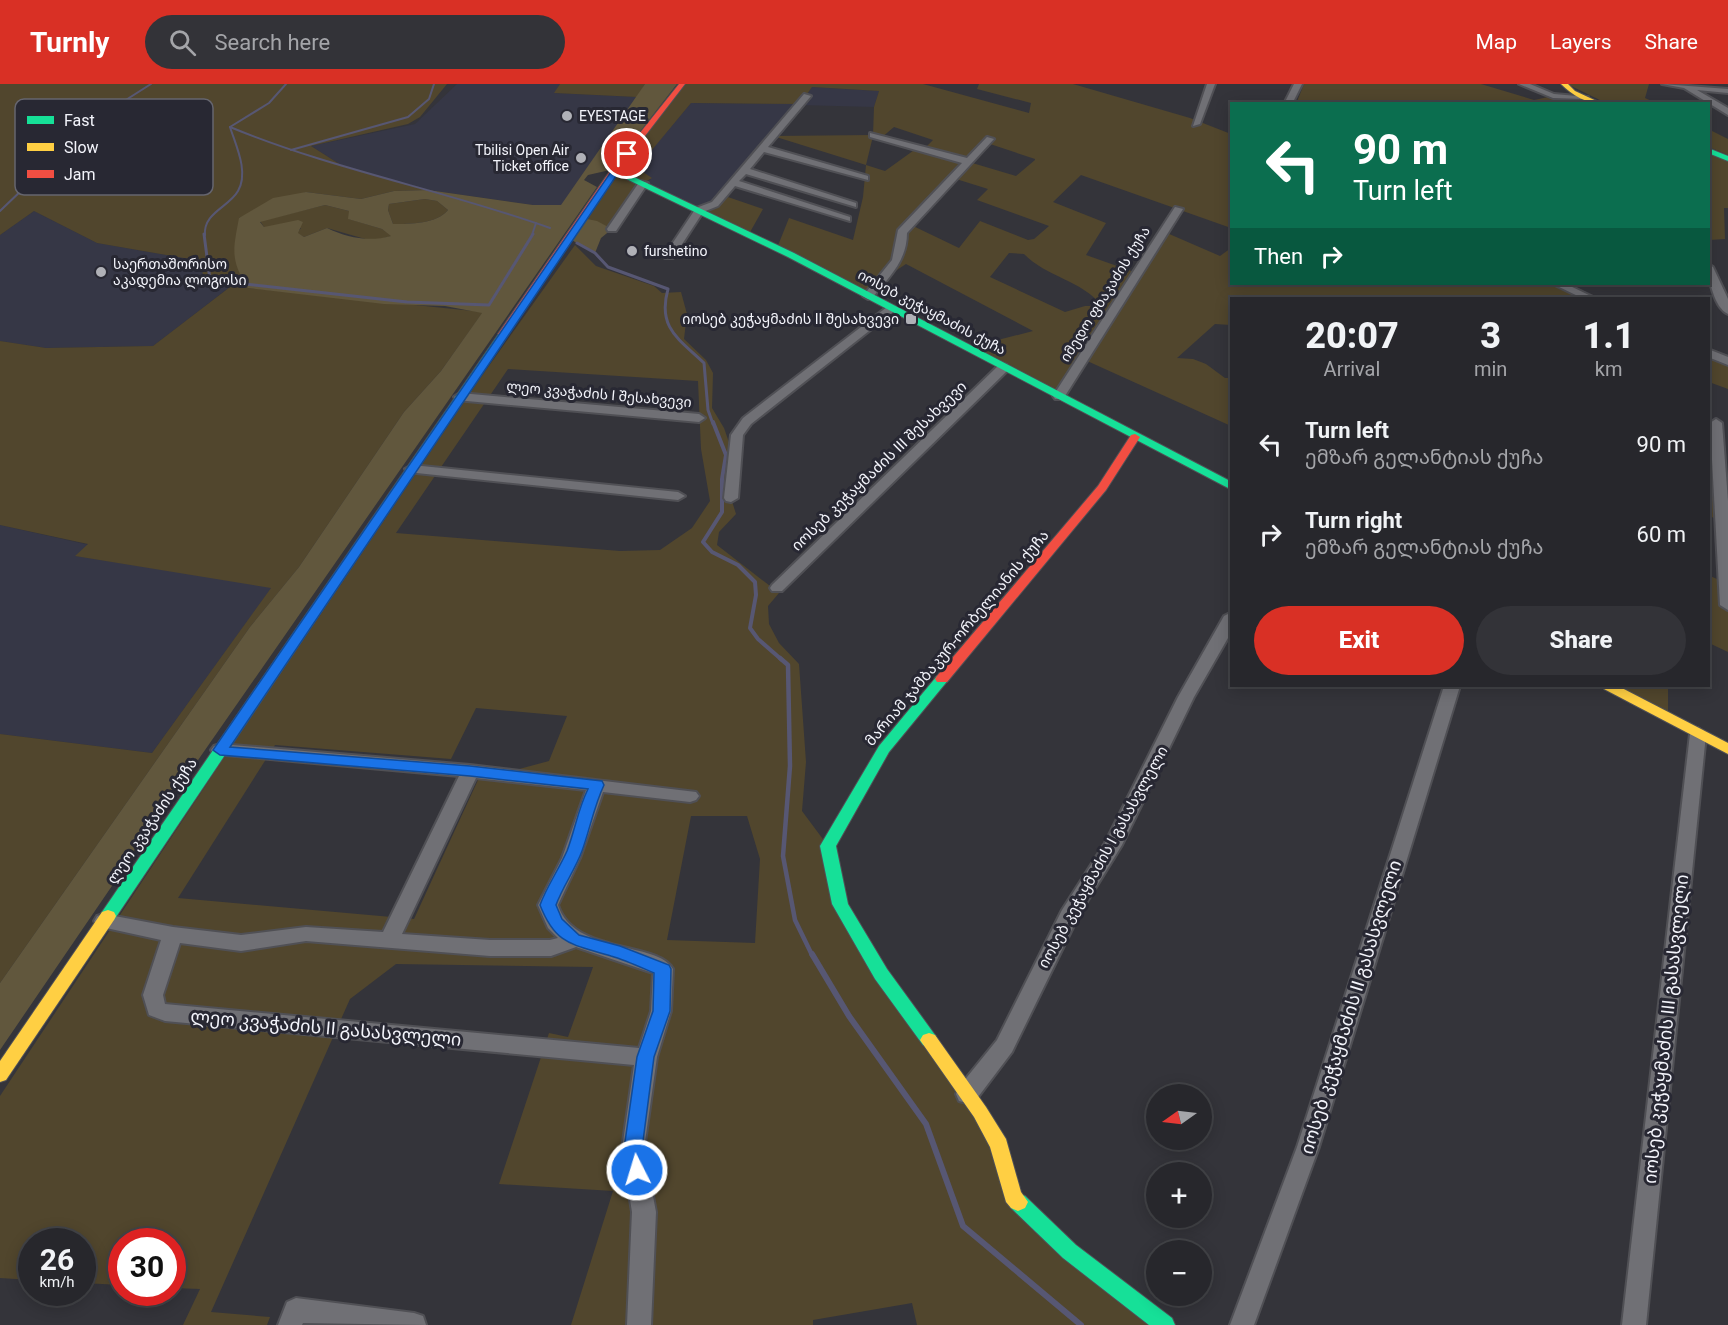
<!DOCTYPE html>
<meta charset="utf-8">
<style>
:root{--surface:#27272c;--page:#333338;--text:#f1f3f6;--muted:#a4a5a9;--line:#434448;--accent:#d93025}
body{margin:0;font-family:Roboto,"Noto Sans Georgian",sans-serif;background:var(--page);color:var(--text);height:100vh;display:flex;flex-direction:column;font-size:22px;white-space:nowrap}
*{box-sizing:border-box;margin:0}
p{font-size:20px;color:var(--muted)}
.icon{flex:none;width:33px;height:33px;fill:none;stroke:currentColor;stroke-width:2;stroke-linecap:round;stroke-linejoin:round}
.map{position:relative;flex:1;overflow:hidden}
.details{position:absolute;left:1230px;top:213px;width:480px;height:390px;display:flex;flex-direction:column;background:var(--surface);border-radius:0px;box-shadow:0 3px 15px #0003,0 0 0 2px var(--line)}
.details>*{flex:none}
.banner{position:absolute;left:1230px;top:18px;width:480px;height:183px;border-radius:0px;box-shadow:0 3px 15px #0003,0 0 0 2px var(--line);background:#0b6e4f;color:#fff;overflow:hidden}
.needle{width:39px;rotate:256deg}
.tools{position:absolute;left:1146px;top:1000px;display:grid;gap:12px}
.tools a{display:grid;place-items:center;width:66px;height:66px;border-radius:50%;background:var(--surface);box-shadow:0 3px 15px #0003,0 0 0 2px var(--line);font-size:30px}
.speed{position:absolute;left:18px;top:1144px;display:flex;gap:12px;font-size:30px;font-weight:700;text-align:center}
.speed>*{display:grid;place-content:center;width:78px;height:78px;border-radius:50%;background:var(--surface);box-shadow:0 3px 15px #0003,0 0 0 2px var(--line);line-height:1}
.speed small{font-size:15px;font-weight:400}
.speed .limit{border:9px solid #d22;background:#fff;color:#111}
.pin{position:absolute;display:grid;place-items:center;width:51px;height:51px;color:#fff;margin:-26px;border:3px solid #fff;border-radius:50%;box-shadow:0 2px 6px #0007}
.me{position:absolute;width:66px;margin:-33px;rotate:355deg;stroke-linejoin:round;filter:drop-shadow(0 0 4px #0008)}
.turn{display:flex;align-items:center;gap:21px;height:126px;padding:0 24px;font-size:27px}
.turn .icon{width:78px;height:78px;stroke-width:2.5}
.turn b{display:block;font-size:42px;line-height:51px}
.then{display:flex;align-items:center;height:57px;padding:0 24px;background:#0003;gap:12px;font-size:22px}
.eta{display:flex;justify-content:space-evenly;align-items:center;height:102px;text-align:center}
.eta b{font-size:36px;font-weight:800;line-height:42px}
.button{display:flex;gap:12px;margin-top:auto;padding:12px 24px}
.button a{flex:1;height:69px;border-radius:36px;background:var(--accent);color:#fff;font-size:24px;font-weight:800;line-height:69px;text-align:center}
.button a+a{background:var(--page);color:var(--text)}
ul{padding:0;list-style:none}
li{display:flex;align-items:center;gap:18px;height:90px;padding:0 24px}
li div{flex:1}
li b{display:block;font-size:22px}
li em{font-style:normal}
header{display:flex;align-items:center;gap:36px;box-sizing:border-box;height:84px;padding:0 30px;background:var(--accent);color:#fff}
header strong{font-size:28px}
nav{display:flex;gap:33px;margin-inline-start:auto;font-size:21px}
.search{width:420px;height:54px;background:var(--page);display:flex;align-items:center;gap:15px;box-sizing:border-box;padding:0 21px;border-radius:33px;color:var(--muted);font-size:22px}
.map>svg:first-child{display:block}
.built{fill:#363746}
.green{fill:#51462d;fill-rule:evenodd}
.forest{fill:#61573d;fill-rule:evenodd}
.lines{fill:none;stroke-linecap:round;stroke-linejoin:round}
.stream-far4{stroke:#575773;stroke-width:2}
.stream-far3{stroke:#575773;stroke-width:3}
.stream-far2{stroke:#575773;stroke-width:4}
.stream-far1{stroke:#575773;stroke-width:4.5}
.stream{stroke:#575773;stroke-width:6}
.street-casing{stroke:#505055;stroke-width:4}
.fast-casing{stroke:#505055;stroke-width:2}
.slow-casing{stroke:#505055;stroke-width:2}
.jam-casing{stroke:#505055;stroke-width:2}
.street{fill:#707075;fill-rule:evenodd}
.fast{fill:#16e098;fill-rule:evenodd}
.slow{fill:#ffcf43;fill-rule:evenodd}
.jam{fill:#f24e42;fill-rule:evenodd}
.route{fill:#1a73e8;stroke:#114b97;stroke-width:1.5}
.poi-dot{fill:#b0b1b7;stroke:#282833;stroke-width:2}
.labels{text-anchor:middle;stroke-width:6;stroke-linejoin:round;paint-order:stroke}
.far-poi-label{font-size:14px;fill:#f3f4fb;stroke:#282833;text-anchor:start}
.far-street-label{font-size:14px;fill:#f3f4fb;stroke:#282833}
.street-label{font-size:15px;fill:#f3f4fb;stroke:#282833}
.near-street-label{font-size:18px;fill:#f3f4fb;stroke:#282833}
.key{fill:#282833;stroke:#65656f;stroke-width:1.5}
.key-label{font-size:16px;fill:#f3f4fb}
</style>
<header>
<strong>Turnly</strong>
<div class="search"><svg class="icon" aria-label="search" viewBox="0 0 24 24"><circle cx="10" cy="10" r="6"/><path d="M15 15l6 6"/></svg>Search here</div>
<nav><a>Map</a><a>Layers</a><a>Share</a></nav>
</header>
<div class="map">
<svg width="1728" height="1241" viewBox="0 0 1728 1241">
<rect width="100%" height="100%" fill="#34343a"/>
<!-- built -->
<g class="built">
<path d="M457 0H560L555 9 637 13 562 121H533L428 106 344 83 311 62 415 40Z"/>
<path d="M812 3 879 7 874 23 799 21 715 120 699 126 643 99 651 95 636 84 691 19 799 20Z"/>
<path d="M34 127 97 159 201 177 231 202 153 262 46 264 0 257V151Z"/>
<path d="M0 441 89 461 76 472 272 503 152 669 0 650Z"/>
</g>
<!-- green -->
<g class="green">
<path d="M0 0H447L420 33 408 40 311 62 344 83 428 106 394 107 361 115 306 108 239 134 248 204 483 228 441 287 404 328 299 483 250 543 0 899V650L152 669 271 504 75 472 88 460 0 441V257L46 264 153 262 230 203 204 199 201 177 97 159 34 127 0 151Z"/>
<path d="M560 0H645L637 13 554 9Z"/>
<path d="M682 0H923L1029 29 1031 19 977 5 979 0H1073L1190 34 1231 50V144L1081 91 1053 118 1106 139 1086 171 1134 188 1160 146 1220 172 1231 164 1232 200H1559L1590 214H1232L1231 241 1215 240 1177 274 1193 275 1206 280 1225 294H1231V342L1085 276 1059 312 967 264 1033 247 906 180 862 209 777 164 789 134 853 156 863 113 866 81 773 52 873 51 874 23 879 7 812 3 800 20 691 19 637 84 652 94 643 99 612 145 582 134ZM894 43 933 56 924 65 917 64 885 87 866 81 873 52 881 54ZM987 59 1035 75V76L1016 92 969 78ZM953 94 988 105 977 116 1049 142 1034 155 1028 156 980 137 959 164 909 140ZM1009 169 1024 170C1046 193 1082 196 1102 222H1085L1065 228 990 193Z"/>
<path d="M1304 0H1481L1534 16 1553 12 1584 13 1600 20H1296Z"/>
<path d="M1567 0H1649L1645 14 1656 19H1606Z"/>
<path d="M1708 45 1728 55V71L1709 63Z"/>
<path d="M1708 66 1728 75V124H1724L1725 155 1709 156Z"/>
<path d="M722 111 763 125 749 150 700 126 715 120Z"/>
<path d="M425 115 437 117 448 126C437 140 410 140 393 140L388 126 389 120Z"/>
<path d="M325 121 349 127V135L382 145 392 152 372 157 327 144 304 153 297 149 301 144 264 143 260 137Z"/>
<path d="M575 161 596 182 654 202 662 209 681 208 687 230 684 255 706 276 713 289 712 324 724 344 733 370 731 414 736 430 719 448 717 461 779 509 768 522 769 540 779 559 799 580 806 678 802 727 828 762 840 820 980 1028 1013 1112 1165 1241H917L912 1219 813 1236V1241H571L613 1107 499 1100 549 949 568 953 593 883 396 880 350 915 211 1228 270 1233 267 1241H183L200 1205 173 1204 172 1158H122L121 1201 83 1199 82 1158H32L31 1196 0 1194V1012L416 384ZM508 285 698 297 701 365 710 417 692 444 660 466 620 467 396 449ZM476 624 567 632 549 677 478 696 414 835 178 814 275 661 451 675ZM691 732H747L760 775 755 859 667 856Z"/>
<path d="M1708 272 1728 281V305L1709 298Z"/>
<path d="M1708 365 1718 368 1722 437 1709 432Z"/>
<path d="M1708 491 1728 500V568L1709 559Z"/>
<path d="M1609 602H1668V633Z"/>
</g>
<!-- forest -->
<g class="forest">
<path d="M645 0H677L610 86 588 91 584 96 597 103 189 689 0 966V899L250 543 299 483 404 328 441 287 482 229 445 222 384 220 248 204C230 176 233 166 239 134L273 114 306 108 361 115 394 107 428 106 533 121H561ZM425 115 437 117 448 126C437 140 410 140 393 140L388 126 389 120ZM325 121 349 127 348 135 382 145 391 152C369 158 348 154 327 144L304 153 298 149 303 138 298 136 264 143 260 138Z"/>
<path d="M582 134 597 137 612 145 601 154 595 169 568 154Z"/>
</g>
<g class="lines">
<!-- stream-far4 -->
<g class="stream-far4">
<path d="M230 43C334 86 444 106 550 144"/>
<path d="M230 43 269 19 286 0"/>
<path d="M291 66 408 33 429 15 434 0"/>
<path d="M0 127 96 35 151 0"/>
<path d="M205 151C203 129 229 123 238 107 249 88 236 62 230 43"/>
<path d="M532 151 536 139"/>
</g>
<!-- stream-far3 -->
<g class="stream-far3">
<path d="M204 150 210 196 407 218 489 221 533 150"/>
<path d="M577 159 595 169 608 183 668 205C657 244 679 255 704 279L708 326 713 340"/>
</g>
<!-- stream-far2 -->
<path class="stream-far2" d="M713 338 726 371 722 395V428L703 458 712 468 738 481 755 498 756 511 750 544 758 555 782 576"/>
<!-- stream-far1 -->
<path class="stream-far1" d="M780 574 788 581 790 682 783 772 795 836 812 871"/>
<!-- stream -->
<path class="stream" d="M812 870 849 932 926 1040 963 1142 1081 1241"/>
<!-- street casing -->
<g class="street-casing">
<g id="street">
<path d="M1207 0H1215L1200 40 1193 42Z"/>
<path d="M1294 0H1302L1292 20H1284Z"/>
<path d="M1519 0H1530L1554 10 1588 13 1584 15 1553 14Z"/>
<path d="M1662 0 1728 5V9L1697 6 1728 24V31L1684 4Z"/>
<path d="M804 10 811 12 768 63 868 92V96L764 68 750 85 856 119V123L746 90 739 97 850 133V137L735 102 718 122 703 128 673 174H665L664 172 696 124 712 118Z"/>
<path d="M870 49 967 74 987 53 994 55 907 149C907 177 889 193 872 214L868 215 863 212 892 176 898 146 962 79 870 53Z"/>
<path d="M640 97 648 99 616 147H608L607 145Z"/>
<path d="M1175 123 1183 125 1065 312 1063 315H1055L1053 312Z"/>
<path d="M1708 180 1713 183 1728 215V230C1714 224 1708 194 1708 180Z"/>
<path d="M1553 200H1566L1595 214H1582Z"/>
<path d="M887 223 897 225 751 340 743 351 738 414 731 418 726 417 724 414 731 351 743 334Z"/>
<path d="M1708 265 1728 273V281L1708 273Z"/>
<path d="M1003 280 1007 281V287L782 507H772L770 504 772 501 999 281Z"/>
<path d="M460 309 699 330 705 334 699 338 456 316 454 313Z"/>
<path d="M1716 335 1722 339 1728 417V526L1720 521 1710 339Z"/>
<path d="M412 381 678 408 685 412 678 416 407 388 405 385Z"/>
<path d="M1232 528V547L1194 613 1122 761 1080 829 1012 968 975 1017 967 1019 959 1017 956 1010 959 1003 997 956 1062 826 1105 759 1178 613 1224 532Z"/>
<path d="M1444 602H1460L1319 1063 1254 1241H1230L1297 1063Z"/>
<path d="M1698 644 1706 650 1646 1241H1622L1690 650Z"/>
<path d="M220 660 470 681 696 708 699 712 696 716 690 718 603 708 580 774 558 821C574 871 658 857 673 885L671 927 657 973 644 1065 656 1128 651 1241H627L632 1128 622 1065 634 981 165 937 149 931 143 911 161 856 97 842 94 837 97 832 104 830 173 843 241 851 306 843 383 848 459 692 214 670 211 666 214 662ZM476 694 586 706 562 774 538 821 548 844 558 854 550 856H490L402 850ZM306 857 490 872H551L576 863 653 889 651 927 639 964 165 920 163 911 180 859 241 867Z"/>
<path d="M296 1214 414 1229 423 1232 426 1241 303 1239 302 1241H278L287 1218Z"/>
</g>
</g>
<!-- fast casing -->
<g class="fast-casing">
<g id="fast">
<path d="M1708 64 1728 72V77L1708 69Z"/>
<path d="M615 84 794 169 1232 398V406L788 173 612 88 611 86Z"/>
<path d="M500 248 508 250 114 836 108 838 102 836 100 832 102 828Z"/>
<path d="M942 591 949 595 889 668 836 762 848 820 887 885 935 951 938 956 935 961 929 963 923 961 875 895 832 820 820 762 879 662 937 592Z"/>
<path d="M1018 1109 1025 1112 1076 1161 1172 1234 1175 1241H1149L1063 1174 1011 1124 1008 1118 1011 1112Z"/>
</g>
</g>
<!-- slow casing -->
<g class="slow-casing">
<g id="slow">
<path d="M1561 0H1568L1575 7 1603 20C1587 20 1572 11 1561 0Z"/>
<path d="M1603 602H1618L1728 659V670L1604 605Z"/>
<path d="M108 826 114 828 116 832 114 836 6 996 0 998V977L102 828Z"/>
<path d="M929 949 935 951 986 1023 1006 1055 1021 1108 1028 1118 1025 1124 1018 1127 1011 1124 1006 1118 990 1063 974 1033 920 956 923 951Z"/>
</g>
</g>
<!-- jam casing -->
<g class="jam-casing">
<g id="jam">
<path d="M679 0H685L618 87 506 252H500L498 250 612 84Z"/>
<path d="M1135 350 1140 353 1106 406 947 598H937L935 595 937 592 1098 402 1131 351Z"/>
</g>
</g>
<!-- street -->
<use href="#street" class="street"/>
<!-- fast -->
<use href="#fast" class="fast"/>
<!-- slow -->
<use href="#slow" class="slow"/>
<!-- jam -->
<use href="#jam" class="jam"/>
</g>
<!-- route -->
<path class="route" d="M624 69 631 70 230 663 470 682 602 697 604 701C594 722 590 745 582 767 575 786 563 802 556 821L562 835 579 851 620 862 669 881 671 885 670 927 654 973 642 1065 646 1086 644 1092 637 1094 630 1092 624 1065 637 973 653 927 654 889C640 883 625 876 611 872 573 860 556 862 540 821 547 802 559 785 567 767 575 746 578 725 588 705L470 692 220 671 213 666Z"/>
<!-- markers -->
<g class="poi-dot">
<circle cx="567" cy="32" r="6"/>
<circle cx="581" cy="74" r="6"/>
<circle cx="632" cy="167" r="6"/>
<circle cx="101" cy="188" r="6"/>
<rect x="905" y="229" width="12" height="12" rx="3"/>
</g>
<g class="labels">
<!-- far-poi labels -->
<g class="far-poi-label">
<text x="579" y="37">EYESTAGE</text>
<text x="569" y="71" text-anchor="end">Tbilisi Open Air<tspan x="569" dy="16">Ticket office</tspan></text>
<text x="644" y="172">furshetino</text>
<text x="113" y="185">საერთაშორისო<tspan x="113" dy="16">აკადემია ლოგოსი</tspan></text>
<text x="899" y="240" text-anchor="end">იოსებ კეჭაყმაძის II შესახვევი</text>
</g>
<!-- far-street labels -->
<g class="far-street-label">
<text transform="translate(1105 210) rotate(-58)" y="5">იმედო ფხაკაძის ქუჩა</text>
<text transform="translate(932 228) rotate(28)" y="5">იოსებ კეჭაყმაძის ქუჩა</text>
<text transform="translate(599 310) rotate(5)" y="5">ლეო კვაჭაძის I შესახვევი</text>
</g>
<!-- street labels -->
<g class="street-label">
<text transform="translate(879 382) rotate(-44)" y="5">იოსებ კეჭაყმაძის III შესახვევი</text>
<text transform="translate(957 554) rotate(-50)" y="5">მარიამ ჯამბაკურ-ორბელიანის ქუჩა</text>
<text transform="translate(152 737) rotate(-56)" y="5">ლეო კვაჭაძის ქუჩა</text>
<text transform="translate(1103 773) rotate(-61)" y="5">იოსებ კეჭაყმაძის I გასასვლელი</text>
</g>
<!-- near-street labels -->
<g class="near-street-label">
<text transform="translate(1351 923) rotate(-73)" y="6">იოსებ კეჭაყმაძის II გასასვლელი</text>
<text transform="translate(326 944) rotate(5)" y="6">ლეო კვაჭაძის II გასასვლელი</text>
<text transform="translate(1666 945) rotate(-84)" y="6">იოსებ კეჭაყმაძის III გასასვლელი</text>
</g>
</g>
<!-- legend -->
<rect x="15" y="15" width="198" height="96" rx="9" class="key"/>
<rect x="27" y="32" width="27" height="8" fill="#16e098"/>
<rect x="27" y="59" width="27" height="8" fill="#ffcf43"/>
<rect x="27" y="86" width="27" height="8" fill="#f24e42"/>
<g class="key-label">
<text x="64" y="42">Fast</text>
<text x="64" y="69">Slow</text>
<text x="64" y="96">Jam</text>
</g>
</svg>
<div class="tools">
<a><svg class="needle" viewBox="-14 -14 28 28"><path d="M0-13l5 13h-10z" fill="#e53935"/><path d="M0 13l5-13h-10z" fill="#a4a5a9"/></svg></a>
<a>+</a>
<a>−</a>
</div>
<div class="speed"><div>26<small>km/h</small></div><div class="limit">30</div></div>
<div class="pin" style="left:627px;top:70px;background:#d93025"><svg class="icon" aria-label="arrive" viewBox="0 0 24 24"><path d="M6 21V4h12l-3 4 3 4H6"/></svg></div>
<svg class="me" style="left:637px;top:1086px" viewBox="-20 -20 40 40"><circle r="17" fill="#1a73e8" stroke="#fff" stroke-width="3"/><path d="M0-11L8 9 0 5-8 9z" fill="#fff"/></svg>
<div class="banner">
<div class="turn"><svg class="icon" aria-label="left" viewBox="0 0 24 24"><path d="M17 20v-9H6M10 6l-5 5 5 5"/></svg><div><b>90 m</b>Turn left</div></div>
<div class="then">Then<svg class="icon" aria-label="right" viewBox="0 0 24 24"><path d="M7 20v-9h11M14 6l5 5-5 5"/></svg></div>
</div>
<section class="details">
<div class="eta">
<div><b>20:07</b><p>Arrival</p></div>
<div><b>3</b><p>min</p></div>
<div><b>1.1</b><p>km</p></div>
</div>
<ul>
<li><svg class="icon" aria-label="left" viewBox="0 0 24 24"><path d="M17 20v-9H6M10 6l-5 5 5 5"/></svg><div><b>Turn left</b><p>ემზარ გელანტიას ქუჩა</p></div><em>90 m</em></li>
<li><svg class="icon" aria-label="right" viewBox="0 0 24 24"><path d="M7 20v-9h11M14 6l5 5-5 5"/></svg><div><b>Turn right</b><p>ემზარ გელანტიას ქუჩა</p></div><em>60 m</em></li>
</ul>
<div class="button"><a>Exit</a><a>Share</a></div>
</section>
</div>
